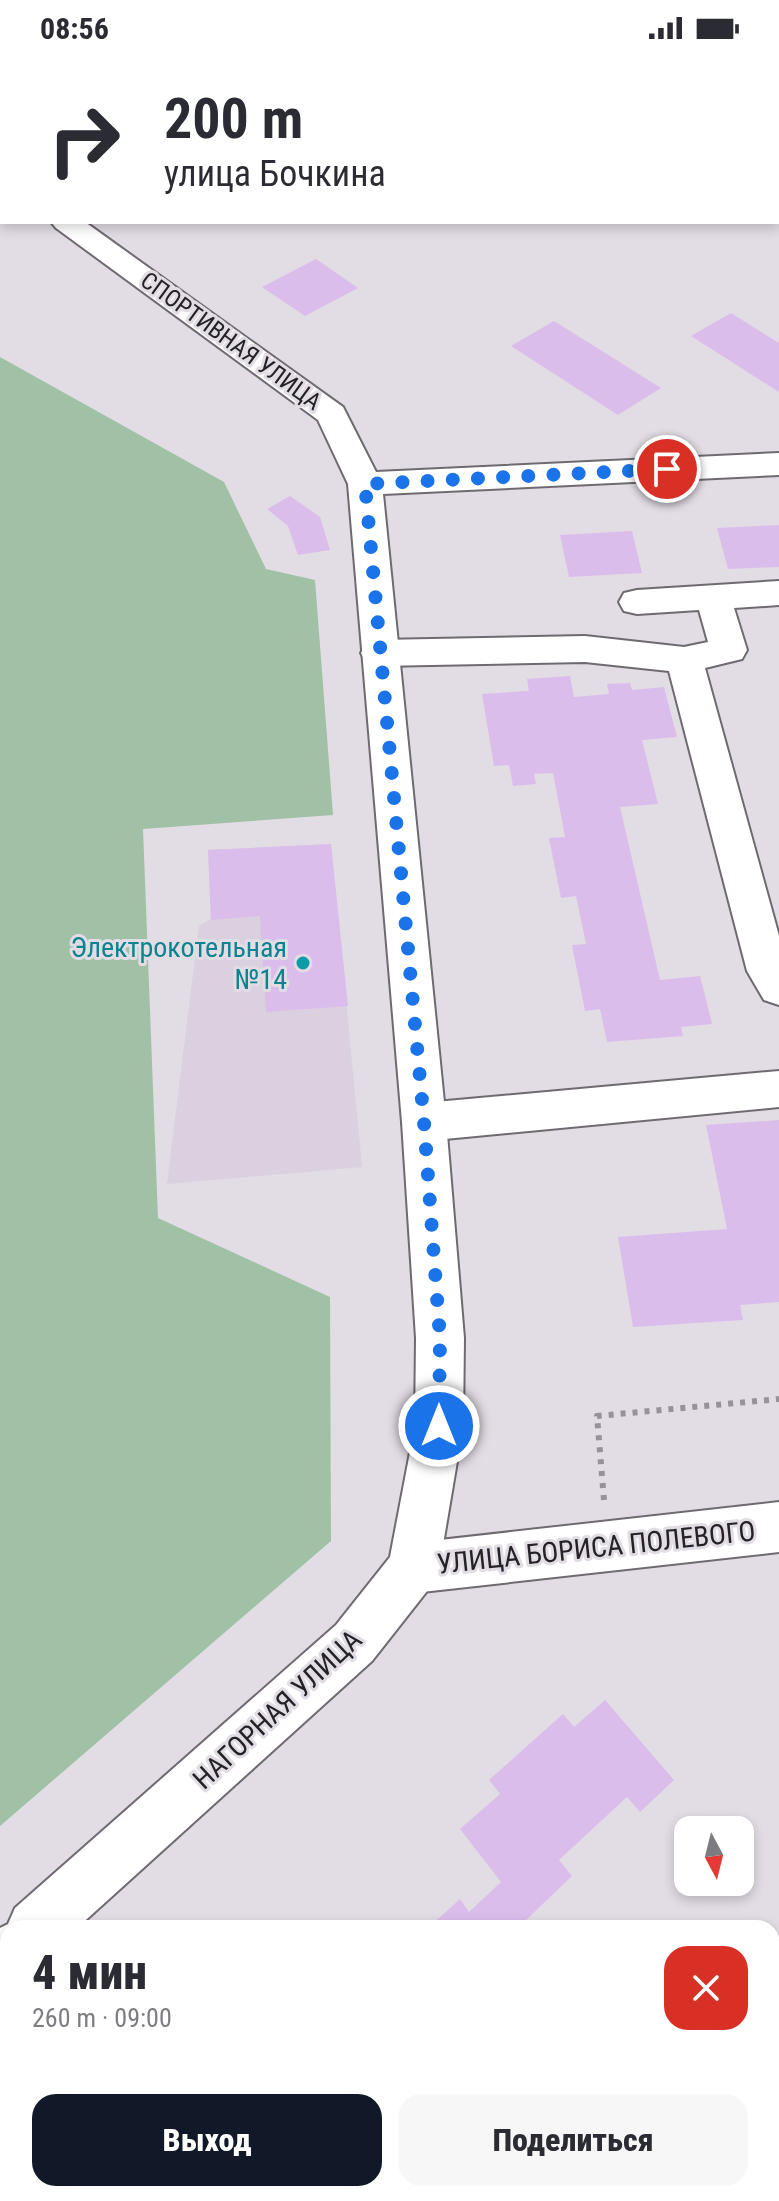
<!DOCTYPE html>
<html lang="ru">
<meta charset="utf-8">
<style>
:root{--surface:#fff;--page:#f7f7f7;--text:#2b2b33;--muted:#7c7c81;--accent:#111827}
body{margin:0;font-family:"Roboto Condensed",sans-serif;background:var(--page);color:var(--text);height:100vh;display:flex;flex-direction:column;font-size:30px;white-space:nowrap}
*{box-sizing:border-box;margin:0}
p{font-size:26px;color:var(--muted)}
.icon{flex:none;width:44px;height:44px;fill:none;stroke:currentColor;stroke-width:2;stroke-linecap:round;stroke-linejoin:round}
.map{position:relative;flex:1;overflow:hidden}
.panel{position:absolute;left:0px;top:1864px;width:780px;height:282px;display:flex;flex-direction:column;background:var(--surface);border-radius:24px 24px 0 0;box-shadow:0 4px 12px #0003}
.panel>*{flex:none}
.banner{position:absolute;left:0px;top:0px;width:780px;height:168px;box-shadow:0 4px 12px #0003;background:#fff;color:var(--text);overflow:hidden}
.needle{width:52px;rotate:173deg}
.buttons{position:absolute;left:674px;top:1760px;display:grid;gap:16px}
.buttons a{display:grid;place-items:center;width:80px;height:80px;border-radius:16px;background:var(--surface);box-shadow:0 4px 12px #0003;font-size:40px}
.pin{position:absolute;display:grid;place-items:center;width:68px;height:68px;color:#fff;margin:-34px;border:4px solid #fff;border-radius:50%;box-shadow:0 2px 8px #0007}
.me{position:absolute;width:88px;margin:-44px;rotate:0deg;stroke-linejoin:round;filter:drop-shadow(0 0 6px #0008)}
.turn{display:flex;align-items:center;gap:28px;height:168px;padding:0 32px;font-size:36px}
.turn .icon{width:104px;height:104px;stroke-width:2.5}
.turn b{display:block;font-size:56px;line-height:68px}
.round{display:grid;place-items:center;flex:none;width:84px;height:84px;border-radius:24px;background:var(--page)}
.head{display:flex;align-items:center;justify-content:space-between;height:136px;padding:0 32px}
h1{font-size:48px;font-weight:800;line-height:60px}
.primary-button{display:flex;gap:16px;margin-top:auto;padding:16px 32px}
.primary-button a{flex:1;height:92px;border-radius:24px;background:var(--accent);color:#fff;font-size:32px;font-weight:800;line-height:92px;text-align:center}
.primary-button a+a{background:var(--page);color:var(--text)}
.status{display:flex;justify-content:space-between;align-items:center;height:56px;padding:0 40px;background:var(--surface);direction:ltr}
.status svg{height:22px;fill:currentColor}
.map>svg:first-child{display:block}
.built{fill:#dad0e0}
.green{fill:#a0c1a5}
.building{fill:#dbbdeb}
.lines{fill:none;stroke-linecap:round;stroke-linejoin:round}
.minor-casing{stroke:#6f6a72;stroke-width:4}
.major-casing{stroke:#6f6a72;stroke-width:4}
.path{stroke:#979299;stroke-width:6;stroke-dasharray:5 7;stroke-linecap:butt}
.minor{fill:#fff;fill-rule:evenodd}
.major{fill:#fff;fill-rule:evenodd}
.route{stroke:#1a73e8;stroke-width:14;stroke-dasharray:0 25.2}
.culture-dot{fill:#0f9aa8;stroke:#e2dce5;stroke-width:3}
.labels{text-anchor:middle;stroke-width:6;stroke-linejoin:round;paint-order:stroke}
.far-street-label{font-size:24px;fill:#242225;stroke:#e2dce5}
.culture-label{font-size:28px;fill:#0d838f;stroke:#e2dce5;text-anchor:end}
.street-label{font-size:28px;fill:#242225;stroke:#e2dce5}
</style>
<div class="status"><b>08:56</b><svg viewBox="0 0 49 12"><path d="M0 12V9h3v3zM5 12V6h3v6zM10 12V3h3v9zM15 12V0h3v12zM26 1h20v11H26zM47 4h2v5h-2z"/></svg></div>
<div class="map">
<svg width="779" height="2145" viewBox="0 0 779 2145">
<rect width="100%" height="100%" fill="#e2dce5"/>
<!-- built -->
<path class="built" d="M331 788 362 1111 167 1128 199 870 211 863 208 794Z"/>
<!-- green -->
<path class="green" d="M0 301 224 426 266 513 315 524 333 759 143 773 158 1162 330 1241 331 1485 0 1770Z"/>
<!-- building -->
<g class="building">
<path d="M316 203 358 232 305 260 262 231Z"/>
<path d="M731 257 779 287V336L691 280Z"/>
<path d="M554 265 661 332 618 359 511 290Z"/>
<path d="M290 440 320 461 330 494 298 499 288 470 267 453Z"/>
<path d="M779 469V511L728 513 717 472Z"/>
<path d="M632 475 642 517 569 521 560 479Z"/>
<path d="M570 620 574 641 609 638 607 628 630 627 632 634 664 631 677 681 642 684 658 748 620 751 660 924 700 920 712 968 681 971 683 980 607 986 600 953 585 955 572 889 586 888 576 840 561 842 549 782 565 781 553 717 534 718 536 728 513 730 509 709 494 710 482 638 529 635 527 623Z"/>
<path d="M331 788 348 950 266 956 260 860 211 864 208 794Z"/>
<path d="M779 1064V1246L740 1249 743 1264 633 1271 618 1181 727 1173 706 1069Z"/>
<path d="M605 1644 674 1724 640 1756 627 1741 559 1804 572 1820 525 1865 531 1872H428L460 1843 469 1856 501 1826 460 1773 500 1738 489 1724 563 1658 574 1671Z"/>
<path d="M188 2138H386L385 2145H187Z"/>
</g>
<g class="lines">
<!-- minor casing -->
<g class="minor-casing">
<g id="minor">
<path d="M730 0H758L759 2H731Z"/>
<rect x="778" y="10" width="1" height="17"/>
<rect x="0" y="23" width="2" height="16"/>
<path d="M779 525V549L734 552 747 594 742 603 705 612 779 880V949L764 944 747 915 669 615 585 606 379 610 366 606 361 597 366 588 379 584 585 580 684 591 708 586 699 554 637 558 624 555 619 546 624 537 637 534Z"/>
<path d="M779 1015V1051L424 1085 408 1079 402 1066 408 1053 424 1047Z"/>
<path d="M779 1446V1496L413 1537 395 1530 387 1512 395 1494 413 1487Z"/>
<path d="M546 2138H608L607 2145H545Z"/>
</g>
</g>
<!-- major casing -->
<g class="major-casing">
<g id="major">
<path d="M0 109 2 110V129L0 128Z"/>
<path d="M51 166H85L343 351 376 416 779 397V419L383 438 446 1066 464 1282 463 1370 439 1512 431 1530 372 1605 77 1872H8V1929L0 1933V1872L8 1868 15 1852 336 1569 390 1501 415 1370 416 1282 402 1066 348 428 318 364 56 172Z"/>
</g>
</g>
<!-- path -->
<path class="path" d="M604 1444 597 1360 779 1343"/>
<!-- minor -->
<use href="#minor" class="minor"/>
<!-- major -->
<use href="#major" class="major"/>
</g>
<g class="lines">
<!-- route -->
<path class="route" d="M439 1370 440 1282 424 1066 365 428 667 413"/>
</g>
<!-- markers -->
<circle class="culture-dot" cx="303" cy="907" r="8"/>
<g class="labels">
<!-- far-street labels -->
<g class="far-street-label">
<text transform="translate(231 285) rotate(36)" y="8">СПОРТИВНАЯ УЛИЦА</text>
</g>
<!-- culture labels -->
<g class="culture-label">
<text x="287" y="901">Электрокотельная<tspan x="287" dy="32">№14</tspan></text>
</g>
<!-- street labels -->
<g class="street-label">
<text transform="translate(596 1491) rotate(-6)" y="10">УЛИЦА БОРИСА ПОЛЕВОГО</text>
<text transform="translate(277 1653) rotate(-43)" y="10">НАГОРНАЯ УЛИЦА</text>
</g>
</g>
</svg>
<div class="buttons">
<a><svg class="needle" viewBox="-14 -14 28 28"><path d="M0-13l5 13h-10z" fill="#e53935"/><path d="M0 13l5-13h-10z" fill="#7c7c81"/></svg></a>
</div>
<div class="pin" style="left:667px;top:413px;background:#d93025"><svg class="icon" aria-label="arrive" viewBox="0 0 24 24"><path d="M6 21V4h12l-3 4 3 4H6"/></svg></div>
<svg class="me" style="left:439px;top:1370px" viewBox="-20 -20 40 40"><circle r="17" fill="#1a73e8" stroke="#fff" stroke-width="3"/><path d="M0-11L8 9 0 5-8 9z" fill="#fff"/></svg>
<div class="banner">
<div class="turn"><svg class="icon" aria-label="right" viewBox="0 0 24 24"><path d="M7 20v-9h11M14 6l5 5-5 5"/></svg><div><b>200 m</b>улица Бочкина</div></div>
</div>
<section class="panel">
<div class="head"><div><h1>4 мин</h1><p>260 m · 09:00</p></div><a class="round" style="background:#d93025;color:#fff"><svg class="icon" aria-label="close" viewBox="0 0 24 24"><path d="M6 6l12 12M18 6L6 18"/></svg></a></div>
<div class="primary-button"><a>Выход</a><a>Поделиться</a></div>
</section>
</div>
